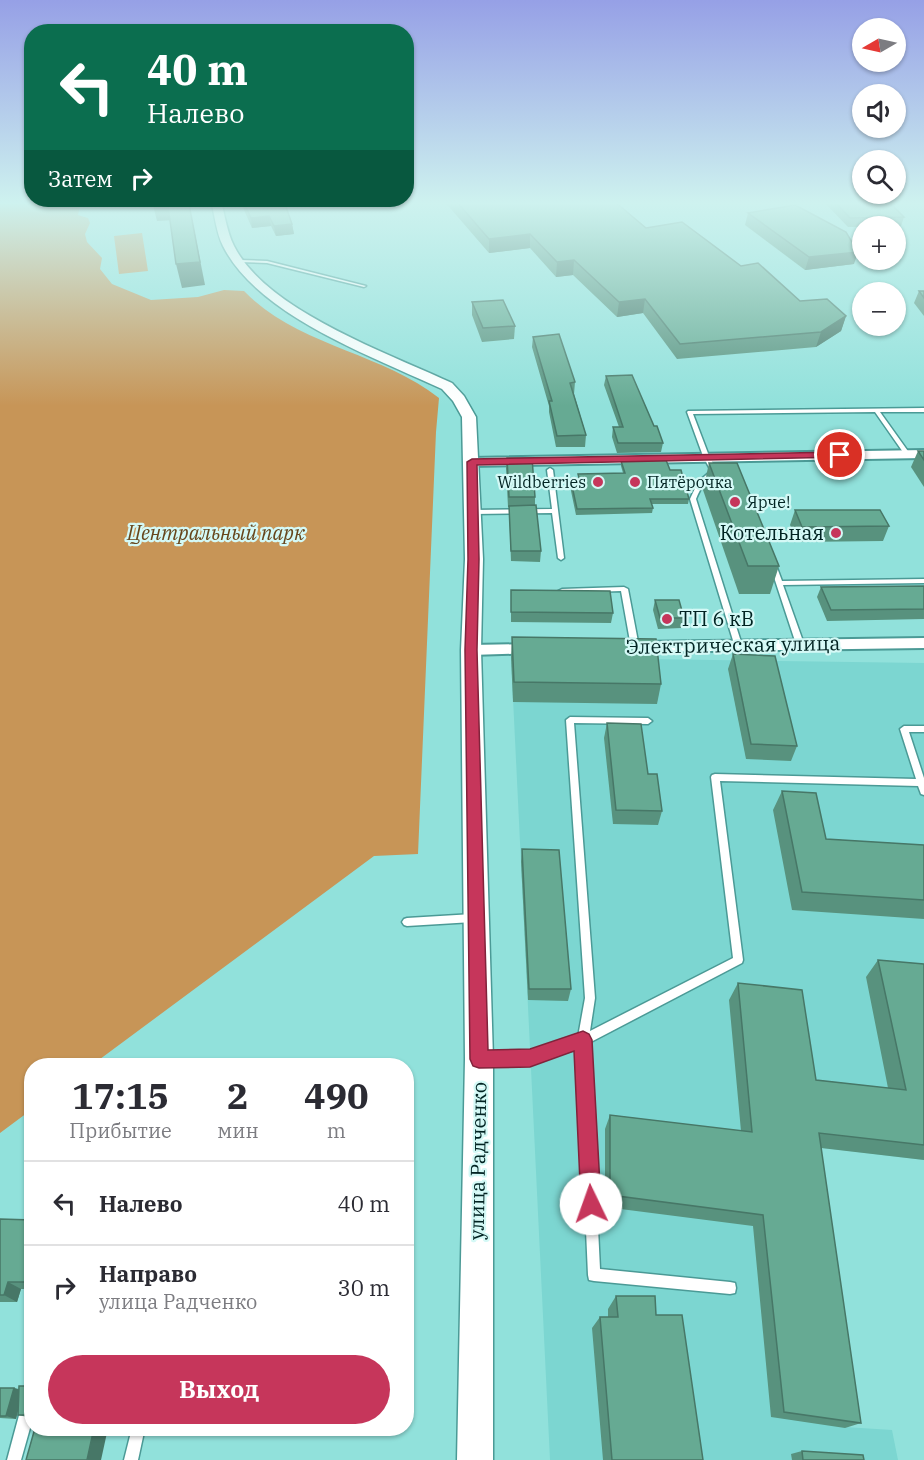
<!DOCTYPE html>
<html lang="ru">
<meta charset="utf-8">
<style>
:root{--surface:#fff;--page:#f2f2f3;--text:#2b2b33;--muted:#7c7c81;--line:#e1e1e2;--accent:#c6365b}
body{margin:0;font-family:"IBM Plex Serif",serif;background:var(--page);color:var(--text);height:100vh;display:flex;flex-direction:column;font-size:22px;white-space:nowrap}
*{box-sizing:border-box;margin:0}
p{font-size:20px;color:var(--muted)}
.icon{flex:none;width:33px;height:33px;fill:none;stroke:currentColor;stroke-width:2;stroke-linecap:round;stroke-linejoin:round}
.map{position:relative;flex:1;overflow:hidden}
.panel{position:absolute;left:24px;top:1058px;width:390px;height:378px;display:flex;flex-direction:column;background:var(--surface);border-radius:24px;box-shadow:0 2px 4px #0004}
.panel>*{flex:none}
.top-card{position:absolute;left:24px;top:24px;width:390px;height:183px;border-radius:24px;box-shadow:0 2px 4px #0004;background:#0b6e4f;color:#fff;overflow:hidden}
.needle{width:39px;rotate:261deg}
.fabs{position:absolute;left:852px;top:18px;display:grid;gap:12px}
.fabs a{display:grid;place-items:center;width:54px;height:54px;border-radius:50%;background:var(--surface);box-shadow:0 2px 4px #0004;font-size:30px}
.pin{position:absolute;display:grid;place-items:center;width:51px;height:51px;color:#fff;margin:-26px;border:3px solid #fff;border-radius:50%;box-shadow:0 2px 6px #0007}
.me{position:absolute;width:66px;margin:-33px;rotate:357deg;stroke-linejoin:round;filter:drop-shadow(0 0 4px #0008)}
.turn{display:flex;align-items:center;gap:21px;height:126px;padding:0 24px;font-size:27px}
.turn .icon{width:78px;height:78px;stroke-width:2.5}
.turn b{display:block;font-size:42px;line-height:51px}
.then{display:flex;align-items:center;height:57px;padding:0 24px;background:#0003;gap:12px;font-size:22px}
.eta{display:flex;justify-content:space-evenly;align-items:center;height:102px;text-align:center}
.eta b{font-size:36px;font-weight:800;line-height:42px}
.button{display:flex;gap:12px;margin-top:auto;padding:12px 24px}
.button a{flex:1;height:69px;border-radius:36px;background:var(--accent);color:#fff;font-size:24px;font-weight:800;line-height:69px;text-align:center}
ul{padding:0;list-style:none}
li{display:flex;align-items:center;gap:18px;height:84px;padding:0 24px;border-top:2px solid var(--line)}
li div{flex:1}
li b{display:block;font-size:22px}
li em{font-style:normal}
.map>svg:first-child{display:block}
.built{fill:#7cd6d1}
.green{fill:#c79557}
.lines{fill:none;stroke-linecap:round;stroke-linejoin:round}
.service-casing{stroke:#4b9a96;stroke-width:3}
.minor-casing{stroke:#4b9a96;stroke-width:4}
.tertiary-casing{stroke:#4b9a96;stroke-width:3}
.service{fill:#fff;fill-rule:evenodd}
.minor{fill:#fff;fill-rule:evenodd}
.tertiary{fill:#fff;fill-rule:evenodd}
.wall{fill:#58927e}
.shaded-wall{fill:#477767}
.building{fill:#66aa93;stroke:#477767;stroke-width:1.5}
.route{fill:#c6365b;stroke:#81233b;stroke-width:1.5}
.poi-dot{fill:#c6365b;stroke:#d4f9f6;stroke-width:2}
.labels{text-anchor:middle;stroke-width:4.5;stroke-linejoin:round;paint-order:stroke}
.far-poi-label{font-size:16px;fill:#012322;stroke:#d4f9f6;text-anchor:start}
.park-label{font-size:20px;font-style:italic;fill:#67461c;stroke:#d4f9f6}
.poi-label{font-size:20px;fill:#012322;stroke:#d4f9f6;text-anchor:end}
.street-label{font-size:20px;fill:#012322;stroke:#d4f9f6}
</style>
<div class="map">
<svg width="924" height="1460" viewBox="0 0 924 1460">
<rect width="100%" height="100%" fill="#91e1db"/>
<!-- built -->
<path class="built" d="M511 657 924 663V1160L807 1146 845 1427 892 1430 898 1460H550Z"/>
<!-- green -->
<g class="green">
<path d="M0 201H81L78 215 88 218 90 223 85 234 87 242 102 258 100 269 112 284 151 300 198 297 224 290 244 291C297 346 381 352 439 398L436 432 418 854 374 856 92 1065H32L31 1110 0 1133Z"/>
<path d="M142 233 148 271 119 274 114 236Z"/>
</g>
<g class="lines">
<!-- service casing -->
<g class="service-casing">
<g id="service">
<path d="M240 260 267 261 366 286 364 287 267 263 238 262V261Z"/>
<path d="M924 408V412H880L910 454 907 456 905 455 875 412 693 414 709 456 718 473C706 477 701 487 696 499L742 645 741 647H735L690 499 698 482 711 471 703 456 687 412 688 411Z"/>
<path d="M550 468 553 470 564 558 561 560 558 558 552 513 473 514 470 512 473 510 552 509 547 470Z"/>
<path d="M771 563H773L776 565 782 581 924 579V583L783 585 804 644 800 647 796 644 770 565Z"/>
<path d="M624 587 628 589 639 647 635 650 631 647 621 591 562 593 558 591 562 589Z"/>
<path d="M570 717 648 718 652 721 648 724 574 723 595 998 590 1031 733 958 711 777 712 775 715 774 916 779 900 729 904 726H924V732H909L924 778V795L921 794 918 786 720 781 743 960 742 963 589 1043 600 1269 730 1282 735 1283 736 1288 735 1293 730 1294 594 1281 589 1280 588 1275 578 1049 530 1063 482 1065 478 1064 476 1060 478 1056 482 1055 530 1053 578 1037 585 998 566 720Z"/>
<path d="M473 914 476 915 478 918 476 921 473 922 407 926 404 925 402 922 404 919 407 918Z"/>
<path d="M32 1386V1421L21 1460H7L25 1393 27 1388Z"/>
<path d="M132 1428H142L144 1432 138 1460H124Z"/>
</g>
</g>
<!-- minor casing -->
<g class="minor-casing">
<g id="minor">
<path d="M924 450V458L472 466 466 462 472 458Z"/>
<path d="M924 638V648L634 652 626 647 634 642Z"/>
<path d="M533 644 541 649 538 653 471 655 463 650 471 645Z"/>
</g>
</g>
<!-- tertiary casing -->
<g class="tertiary-casing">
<path id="tertiary" d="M211 201H221C225 216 227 232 234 246 267 311 388 353 452 383L464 396 476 417 483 559 481 650 493 1059V1460H457L465 1059 461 650 465 559 462 417 453 401 442 389C374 357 258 316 223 246 216 232 215 216 211 201Z"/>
</g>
<!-- service -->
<use href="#service" class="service"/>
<!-- minor -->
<use href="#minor" class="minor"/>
<!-- tertiary -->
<use href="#tertiary" class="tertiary"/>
</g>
<!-- wall -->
<g class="wall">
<path d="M240 201H284L292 224 294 234 276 236 271 226 252 228Z"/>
<path d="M444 201H614L646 228 741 266 800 301 846 316 841 331 816 347 677 359 643 313 617 317 573 275 556 277 530 248 489 253Z"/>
<path d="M823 201H888L904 217 901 226 848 227Z"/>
<path d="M748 213 854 264 805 270 745 225Z"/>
<path d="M919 291H924V316L914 303Z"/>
<path d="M472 302 515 326 514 339 482 342 472 315Z"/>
<path d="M533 337 575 382 574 394 586 435 585 447H556L549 412V406L532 347Z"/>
<path d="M606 376 654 426 663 443 661 452 617 453 612 437 613 427H619L604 385Z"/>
<path d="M918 451H924V487L911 467Z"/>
<path d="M507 458 535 497V505L541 551 540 562 511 561 509 507H508L506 468Z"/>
<path d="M621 461 670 470 689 499 688 504H651L653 508 652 513 576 515 571 491 572 486H579L578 479V474L623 473 621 466Z"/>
<path d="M709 463 779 566 770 594H739L703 490Z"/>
<path d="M795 510 889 526 883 541 797 542 790 525Z"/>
<path d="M924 586V619L827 621 817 597 821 587Z"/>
<path d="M511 590 613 613 611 623 511 622Z"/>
<path d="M655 600 684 618 681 628 658 629 653 610Z"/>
<path d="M512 637 661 684 657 704 513 702 511 657Z"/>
<path d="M733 654 797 746 791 761 746 759 728 669Z"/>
<path d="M607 723 648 774 662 811 658 825 613 824 604 738Z"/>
<path d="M782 791 826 839 924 845V919L792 910 773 810Z"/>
<path d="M522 849 571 989 568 1001 528 1000 521 862Z"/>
<path d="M878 960 924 964V1160L821 1148 861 1423 845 1428 771 1417 753 1226 605 1207V1129L610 1115 741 1131 729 1000 738 983 816 1080 888 1088 866 977Z"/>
<path d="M0 1219 32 1220V1289H21L17 1302H0Z"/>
<path d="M616 1296 656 1315 703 1460H603L592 1328 600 1317H608V1309Z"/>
<path d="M32 1386V1418L18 1415V1409L16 1419 0 1418V1420V1388H14L19 1389Z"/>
<path d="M802 1451 864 1460H792L791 1454Z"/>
</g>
<!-- shaded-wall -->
<g class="shaded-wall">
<path d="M152 201H171L175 220 157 221Z"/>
<path d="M189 204 205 285 182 288 176 264Z"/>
<path d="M269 216 271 226 252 228 251 218Z"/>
<path d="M292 224 294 234 276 236 274 226Z"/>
<path d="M530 234V248L489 253V239Z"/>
<path d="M858 252 854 264 805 270 809 257Z"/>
<path d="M574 260 573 275 556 277 557 262Z"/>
<path d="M645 299 643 313 617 317 619 302Z"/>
<path d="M846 316 841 331 816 347 821 332Z"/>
<path d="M8 1282 21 1289 17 1302 4 1295Z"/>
<path d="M14 1388 23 1391 16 1419 6 1416Z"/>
<path d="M94 1428H108L101 1460H87Z"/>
</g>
<!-- building -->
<g class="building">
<path d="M243 201H284L292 224 274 226 269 216 251 218Z"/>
<path d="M456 201H614L646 228 682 222 741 266 758 263 800 301 827 299 846 316 821 332 680 344 645 299 619 302 574 260 557 262 530 234 489 239Z"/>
<path d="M834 201H888L904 217 850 218Z"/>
<path d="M189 204 200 262 176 264 168 206Z"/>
<path d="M795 205 846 232 858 252 809 257 748 213Z"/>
<path d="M919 291H924V298Z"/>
<path d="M503 300 515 326 483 328 472 302Z"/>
<path d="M559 334 575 382 570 383 586 435 557 436 549 401H552L533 337Z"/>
<path d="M632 375 654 426H657L663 443H618L613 427H623L606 376Z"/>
<path d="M918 451H924V460Z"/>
<path d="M507 458H532L535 497H509Z"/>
<path d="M666 460 670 470H681L689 499H650L653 508 577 509 572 486H581L578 474 625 473 621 461Z"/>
<path d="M709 463H737L779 566H748Z"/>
<path d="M536 505 541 551H511L509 506Z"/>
<path d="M795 510H880L889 526 802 527Z"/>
<path d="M924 586V609L831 610 821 587Z"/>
<path d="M511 590 610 591 613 613 511 612Z"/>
<path d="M655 600H679L684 618H660Z"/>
<path d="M512 637 656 639 661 684 514 682Z"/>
<path d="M733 654 775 656 797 746 751 744Z"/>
<path d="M607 723 641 724 648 774H657L662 811 616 810Z"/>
<path d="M782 791 816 793 826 839 924 845V900L802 892Z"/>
<path d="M522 849 559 850 571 989H529Z"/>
<path d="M878 960 924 964V1145L819 1133 861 1423 784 1412 763 1215 610 1195V1115L752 1132 738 983 802 990 816 1080 906 1090Z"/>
<path d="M0 1219 32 1220V1282H8L4 1295H0Z"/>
<path d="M616 1296H655L656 1315H682L703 1460H612L600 1317H618Z"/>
<path d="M19 1386H32V1415H18Z"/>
<path d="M0 1388H14L6 1416H0Z"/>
<path d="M35 1428H94L87 1460H26Z"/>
<path d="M802 1451 863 1455 864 1460H803Z"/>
</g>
<!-- sky -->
<linearGradient id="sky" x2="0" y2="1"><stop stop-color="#96a0e6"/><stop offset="0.5" stop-color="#cef2ef"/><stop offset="1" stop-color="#cef2ef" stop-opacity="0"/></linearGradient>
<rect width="924" height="406" fill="url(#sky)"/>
<!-- route -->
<path class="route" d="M840 452 845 455 844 457 477 465 479 559 477 650 488 1050 530 1049 583 1031 589 1034 592 1040 601 1204 598 1212 591 1215 584 1212 581 1204 574 1051 530 1067 479 1068 473 1066 470 1059 465 650 468 559 467 462 472 459Z"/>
<!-- markers -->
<g class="poi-dot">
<circle cx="598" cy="482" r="6"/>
<circle cx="635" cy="482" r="6"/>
<circle cx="735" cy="502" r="6"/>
<circle cx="836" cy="533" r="6"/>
<circle cx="667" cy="619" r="6"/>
</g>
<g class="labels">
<!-- far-poi labels -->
<g class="far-poi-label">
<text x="586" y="488" text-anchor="end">Wildberries</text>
<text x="647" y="488">Пятёрочка</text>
<text x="747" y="508">Ярче!</text>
</g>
<!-- park labels -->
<g class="park-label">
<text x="216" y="540">Центральный парк</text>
</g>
<!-- poi labels -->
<g class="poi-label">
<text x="824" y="540">Котельная</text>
<text x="679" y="626" text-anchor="start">ТП 6 кВ</text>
</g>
<!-- street labels -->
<g class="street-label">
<text transform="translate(733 645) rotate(-1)" y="7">Электрическая улица</text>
<text transform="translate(478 1161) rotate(-89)" y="7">улица Радченко</text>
</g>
</g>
</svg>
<div class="fabs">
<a><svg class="needle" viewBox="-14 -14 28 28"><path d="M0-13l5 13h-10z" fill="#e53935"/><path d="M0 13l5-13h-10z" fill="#7c7c81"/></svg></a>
<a><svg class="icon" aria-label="sound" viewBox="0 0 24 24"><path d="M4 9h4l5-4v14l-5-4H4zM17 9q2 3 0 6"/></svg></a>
<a><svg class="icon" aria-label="search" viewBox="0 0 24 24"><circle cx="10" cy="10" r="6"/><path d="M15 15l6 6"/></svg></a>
<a>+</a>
<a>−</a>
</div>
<div class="pin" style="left:840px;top:455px;background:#d93025"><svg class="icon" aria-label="arrive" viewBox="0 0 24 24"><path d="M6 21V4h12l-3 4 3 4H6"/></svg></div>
<svg class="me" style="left:591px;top:1204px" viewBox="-20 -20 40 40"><circle r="19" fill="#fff"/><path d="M0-13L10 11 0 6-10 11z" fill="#c6365b"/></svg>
<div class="top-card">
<div class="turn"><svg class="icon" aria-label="left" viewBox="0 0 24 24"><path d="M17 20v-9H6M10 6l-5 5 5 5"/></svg><div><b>40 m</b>Налево</div></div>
<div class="then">Затем<svg class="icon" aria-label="right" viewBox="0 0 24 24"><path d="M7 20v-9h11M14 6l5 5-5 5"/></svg></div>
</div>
<section class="panel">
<div class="eta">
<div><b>17:15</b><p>Прибытие</p></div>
<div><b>2</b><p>мин</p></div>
<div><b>490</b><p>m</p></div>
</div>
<ul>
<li><svg class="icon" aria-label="left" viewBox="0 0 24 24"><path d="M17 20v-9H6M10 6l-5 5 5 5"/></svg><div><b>Налево</b></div><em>40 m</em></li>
<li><svg class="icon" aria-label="right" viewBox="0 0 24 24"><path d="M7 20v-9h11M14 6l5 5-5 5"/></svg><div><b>Направо</b><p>улица Радченко</p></div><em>30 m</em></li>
</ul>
<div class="button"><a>Выход</a></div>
</section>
</div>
